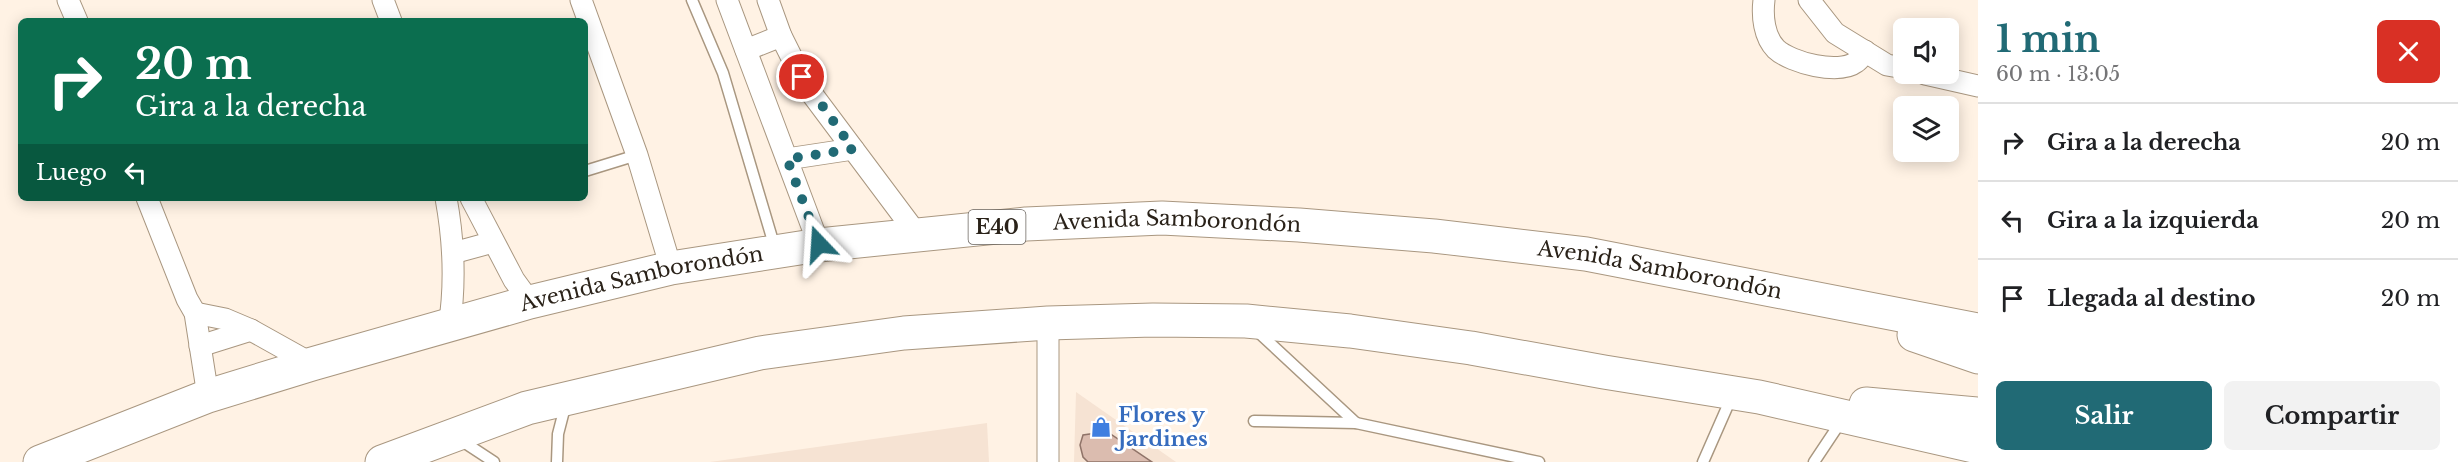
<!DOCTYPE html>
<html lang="es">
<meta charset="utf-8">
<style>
:root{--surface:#fff;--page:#f2f2f2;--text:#202124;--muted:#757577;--line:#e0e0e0;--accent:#216a75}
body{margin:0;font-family:"Libre Baskerville",serif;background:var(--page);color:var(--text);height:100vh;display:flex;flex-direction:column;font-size:22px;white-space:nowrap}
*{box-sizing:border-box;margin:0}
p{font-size:20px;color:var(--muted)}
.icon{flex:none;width:33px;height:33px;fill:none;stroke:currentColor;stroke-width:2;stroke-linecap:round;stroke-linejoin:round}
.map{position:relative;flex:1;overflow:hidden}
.sheet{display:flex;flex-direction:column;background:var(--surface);width:480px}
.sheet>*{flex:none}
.banner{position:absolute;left:18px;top:18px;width:570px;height:183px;border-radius:9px;box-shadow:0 3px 15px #0003;background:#0b6e4f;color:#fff;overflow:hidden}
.fabs{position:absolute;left:1893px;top:18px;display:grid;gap:12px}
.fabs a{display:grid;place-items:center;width:66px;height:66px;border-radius:9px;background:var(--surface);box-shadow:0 3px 15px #0003;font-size:30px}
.pin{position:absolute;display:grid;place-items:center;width:51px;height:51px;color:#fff;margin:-26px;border:3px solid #fff;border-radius:50%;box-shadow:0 2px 6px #0007}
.me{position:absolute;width:66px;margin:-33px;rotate:340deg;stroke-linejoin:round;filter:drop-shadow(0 0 4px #0008)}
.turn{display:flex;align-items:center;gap:21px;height:126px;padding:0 18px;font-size:27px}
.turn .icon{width:78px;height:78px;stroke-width:2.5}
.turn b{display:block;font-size:42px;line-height:51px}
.then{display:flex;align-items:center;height:57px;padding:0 18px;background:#0003;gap:12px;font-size:22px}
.round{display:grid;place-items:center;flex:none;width:63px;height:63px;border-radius:9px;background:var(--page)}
.headline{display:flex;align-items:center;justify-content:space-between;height:102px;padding:0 18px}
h1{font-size:36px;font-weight:800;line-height:45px;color:var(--accent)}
.cta{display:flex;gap:12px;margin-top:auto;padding:12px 18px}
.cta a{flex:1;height:69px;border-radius:9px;background:var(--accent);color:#fff;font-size:24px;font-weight:800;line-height:69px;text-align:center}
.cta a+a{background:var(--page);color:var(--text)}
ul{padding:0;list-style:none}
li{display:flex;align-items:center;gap:18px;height:78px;padding:0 18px;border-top:2px solid var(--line)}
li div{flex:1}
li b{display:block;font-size:22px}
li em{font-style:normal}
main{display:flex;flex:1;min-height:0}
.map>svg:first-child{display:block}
.commercial{fill:#f6e3d3}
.building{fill:#dbbcaf;stroke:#907469;stroke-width:1.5}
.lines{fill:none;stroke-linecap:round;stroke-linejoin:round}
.service-casing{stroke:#a99780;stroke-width:13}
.minor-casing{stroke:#a99780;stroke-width:23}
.trunk-casing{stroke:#a99780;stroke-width:35}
.service{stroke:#fff;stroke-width:10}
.minor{stroke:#fff;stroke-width:21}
.trunk{stroke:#fff;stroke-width:33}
.route{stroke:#216a75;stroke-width:10;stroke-dasharray:0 18}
.labels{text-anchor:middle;stroke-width:6;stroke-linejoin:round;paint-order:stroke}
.shield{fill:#fff;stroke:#6a645e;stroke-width:1.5}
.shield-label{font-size:20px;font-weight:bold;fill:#2a2219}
.street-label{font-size:21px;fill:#2a2219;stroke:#fff}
.shop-label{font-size:21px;font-weight:bold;fill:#366cbe;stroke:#fff;text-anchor:start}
</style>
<main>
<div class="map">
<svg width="1978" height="462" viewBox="0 0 1978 462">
<rect width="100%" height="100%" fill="#fff2e4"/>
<!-- commercial -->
<g class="commercial">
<path d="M1076 392 1176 462H1074Z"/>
<path d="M987 423 989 462H710Z"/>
</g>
<!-- building -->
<path class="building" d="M1104 432 1109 433 1152 462H1088L1083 457 1080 445 1083 435Z"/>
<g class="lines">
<!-- service casing -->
<g class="service-casing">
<g id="service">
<path d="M692 0 723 73 775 248"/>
<path d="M585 171 637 155"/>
<path d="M1257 331 1356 423"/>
<path d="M1254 421 1356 423 1539 462"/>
<path d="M459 439 494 462"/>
<path d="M557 462 558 434 566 403"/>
<path d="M1703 462 1732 396"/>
<path d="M1814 462 1842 420"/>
</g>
</g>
<!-- minor casing -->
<g class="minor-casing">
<g id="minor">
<path d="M68 0 77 21"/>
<path d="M383 0 391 21"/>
<path d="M581 0 637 155 671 268"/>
<path d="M727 0 819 245"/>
<path d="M768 0 781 36 806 86 916 233"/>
<path d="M1764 0C1762 16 1764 37 1776 49 1791 63 1839 75 1856 62 1860 60 1862 55 1865 51"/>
<path d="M1809 0 1835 33 1887 65 1904 68"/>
<path d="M746 50 781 36"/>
<path d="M1925 74 1978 86"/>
<path d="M787 159 853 149"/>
<path d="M147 198 187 299 195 313 208 396"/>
<path d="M446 198C454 242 456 283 449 327"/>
<path d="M471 198 514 280 530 302"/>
<path d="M453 253 493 242"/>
<path d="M195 313 225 319 251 330 312 364"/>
<path d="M200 346 251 330"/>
<path d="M1048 462V323"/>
</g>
</g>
<!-- trunk casing -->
<g class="trunk-casing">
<g id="trunk">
<path d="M1914 335 1978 357"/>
<path d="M1866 404 1978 414"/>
<path id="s1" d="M40 462 208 396 312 364 530 302 671 268 819 245 1026 224 1162 218 1299 225 1434 236 1586 254 1978 330"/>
<path d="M382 462 527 408 760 353 904 333 1048 323 1153 320 1246 321 1350 331 1471 348 1604 372 1759 397 1978 447"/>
</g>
</g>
<!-- service -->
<use href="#service" class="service"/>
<!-- minor -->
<use href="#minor" class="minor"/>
<!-- trunk -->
<use href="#trunk" class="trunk"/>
</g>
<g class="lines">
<!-- route -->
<path class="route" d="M802 77 853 149 787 159 819 244"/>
</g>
<!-- icons -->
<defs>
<g id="shop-bare" transform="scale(1.62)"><path d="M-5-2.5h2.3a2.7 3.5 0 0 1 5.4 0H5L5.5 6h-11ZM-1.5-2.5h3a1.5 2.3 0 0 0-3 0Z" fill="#3f7fe0" stroke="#fff" stroke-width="2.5" paint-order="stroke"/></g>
</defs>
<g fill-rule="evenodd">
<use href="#shop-bare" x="1101" y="427"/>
</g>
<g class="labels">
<!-- shield labels -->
<rect class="shield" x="968.5" y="210" width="57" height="34" rx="4.5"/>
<g class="shield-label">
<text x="997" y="234">E40</text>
</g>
<!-- street labels -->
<g class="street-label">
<text dy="7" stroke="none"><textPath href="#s1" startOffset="1170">Avenida Samborondón</textPath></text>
<text dy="7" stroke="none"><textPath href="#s1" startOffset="1656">Avenida Samborondón</textPath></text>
<text dy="7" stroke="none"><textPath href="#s1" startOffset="630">Avenida Samborondón</textPath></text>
</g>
<!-- shop labels -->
<g class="shop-label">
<text x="1118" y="422">Flores y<tspan x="1118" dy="24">Jardines</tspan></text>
</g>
</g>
</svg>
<div class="fabs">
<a><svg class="icon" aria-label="sound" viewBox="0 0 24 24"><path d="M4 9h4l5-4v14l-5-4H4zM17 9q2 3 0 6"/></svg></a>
<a><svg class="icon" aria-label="layers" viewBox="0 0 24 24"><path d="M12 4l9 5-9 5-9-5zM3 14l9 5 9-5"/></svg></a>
</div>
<div class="pin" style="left:802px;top:77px;background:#d93025"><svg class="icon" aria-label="arrive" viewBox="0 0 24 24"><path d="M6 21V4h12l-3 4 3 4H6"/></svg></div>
<svg class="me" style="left:819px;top:244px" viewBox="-20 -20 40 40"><path d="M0-17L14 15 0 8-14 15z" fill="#216a75" stroke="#fff" stroke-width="4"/></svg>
<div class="banner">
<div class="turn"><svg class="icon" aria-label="right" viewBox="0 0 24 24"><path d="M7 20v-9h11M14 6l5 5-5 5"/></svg><div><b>20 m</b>Gira a la derecha</div></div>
<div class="then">Luego<svg class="icon" aria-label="left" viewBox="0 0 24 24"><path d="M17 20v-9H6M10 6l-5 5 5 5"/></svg></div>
</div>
</div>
<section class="sheet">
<div class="headline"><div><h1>1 min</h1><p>60 m · 13:05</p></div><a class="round" style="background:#d93025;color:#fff"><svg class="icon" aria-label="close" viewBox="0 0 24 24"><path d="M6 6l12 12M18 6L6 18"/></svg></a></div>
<ul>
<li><svg class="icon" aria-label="right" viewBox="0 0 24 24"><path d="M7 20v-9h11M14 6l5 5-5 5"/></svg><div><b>Gira a la derecha</b></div><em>20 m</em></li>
<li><svg class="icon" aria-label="left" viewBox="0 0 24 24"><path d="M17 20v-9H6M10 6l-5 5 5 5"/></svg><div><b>Gira a la izquierda</b></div><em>20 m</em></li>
<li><svg class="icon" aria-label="arrive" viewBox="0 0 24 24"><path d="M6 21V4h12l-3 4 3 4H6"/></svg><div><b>Llegada al destino</b></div><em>20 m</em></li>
</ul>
<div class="cta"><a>Salir</a><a>Compartir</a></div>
</section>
</main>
